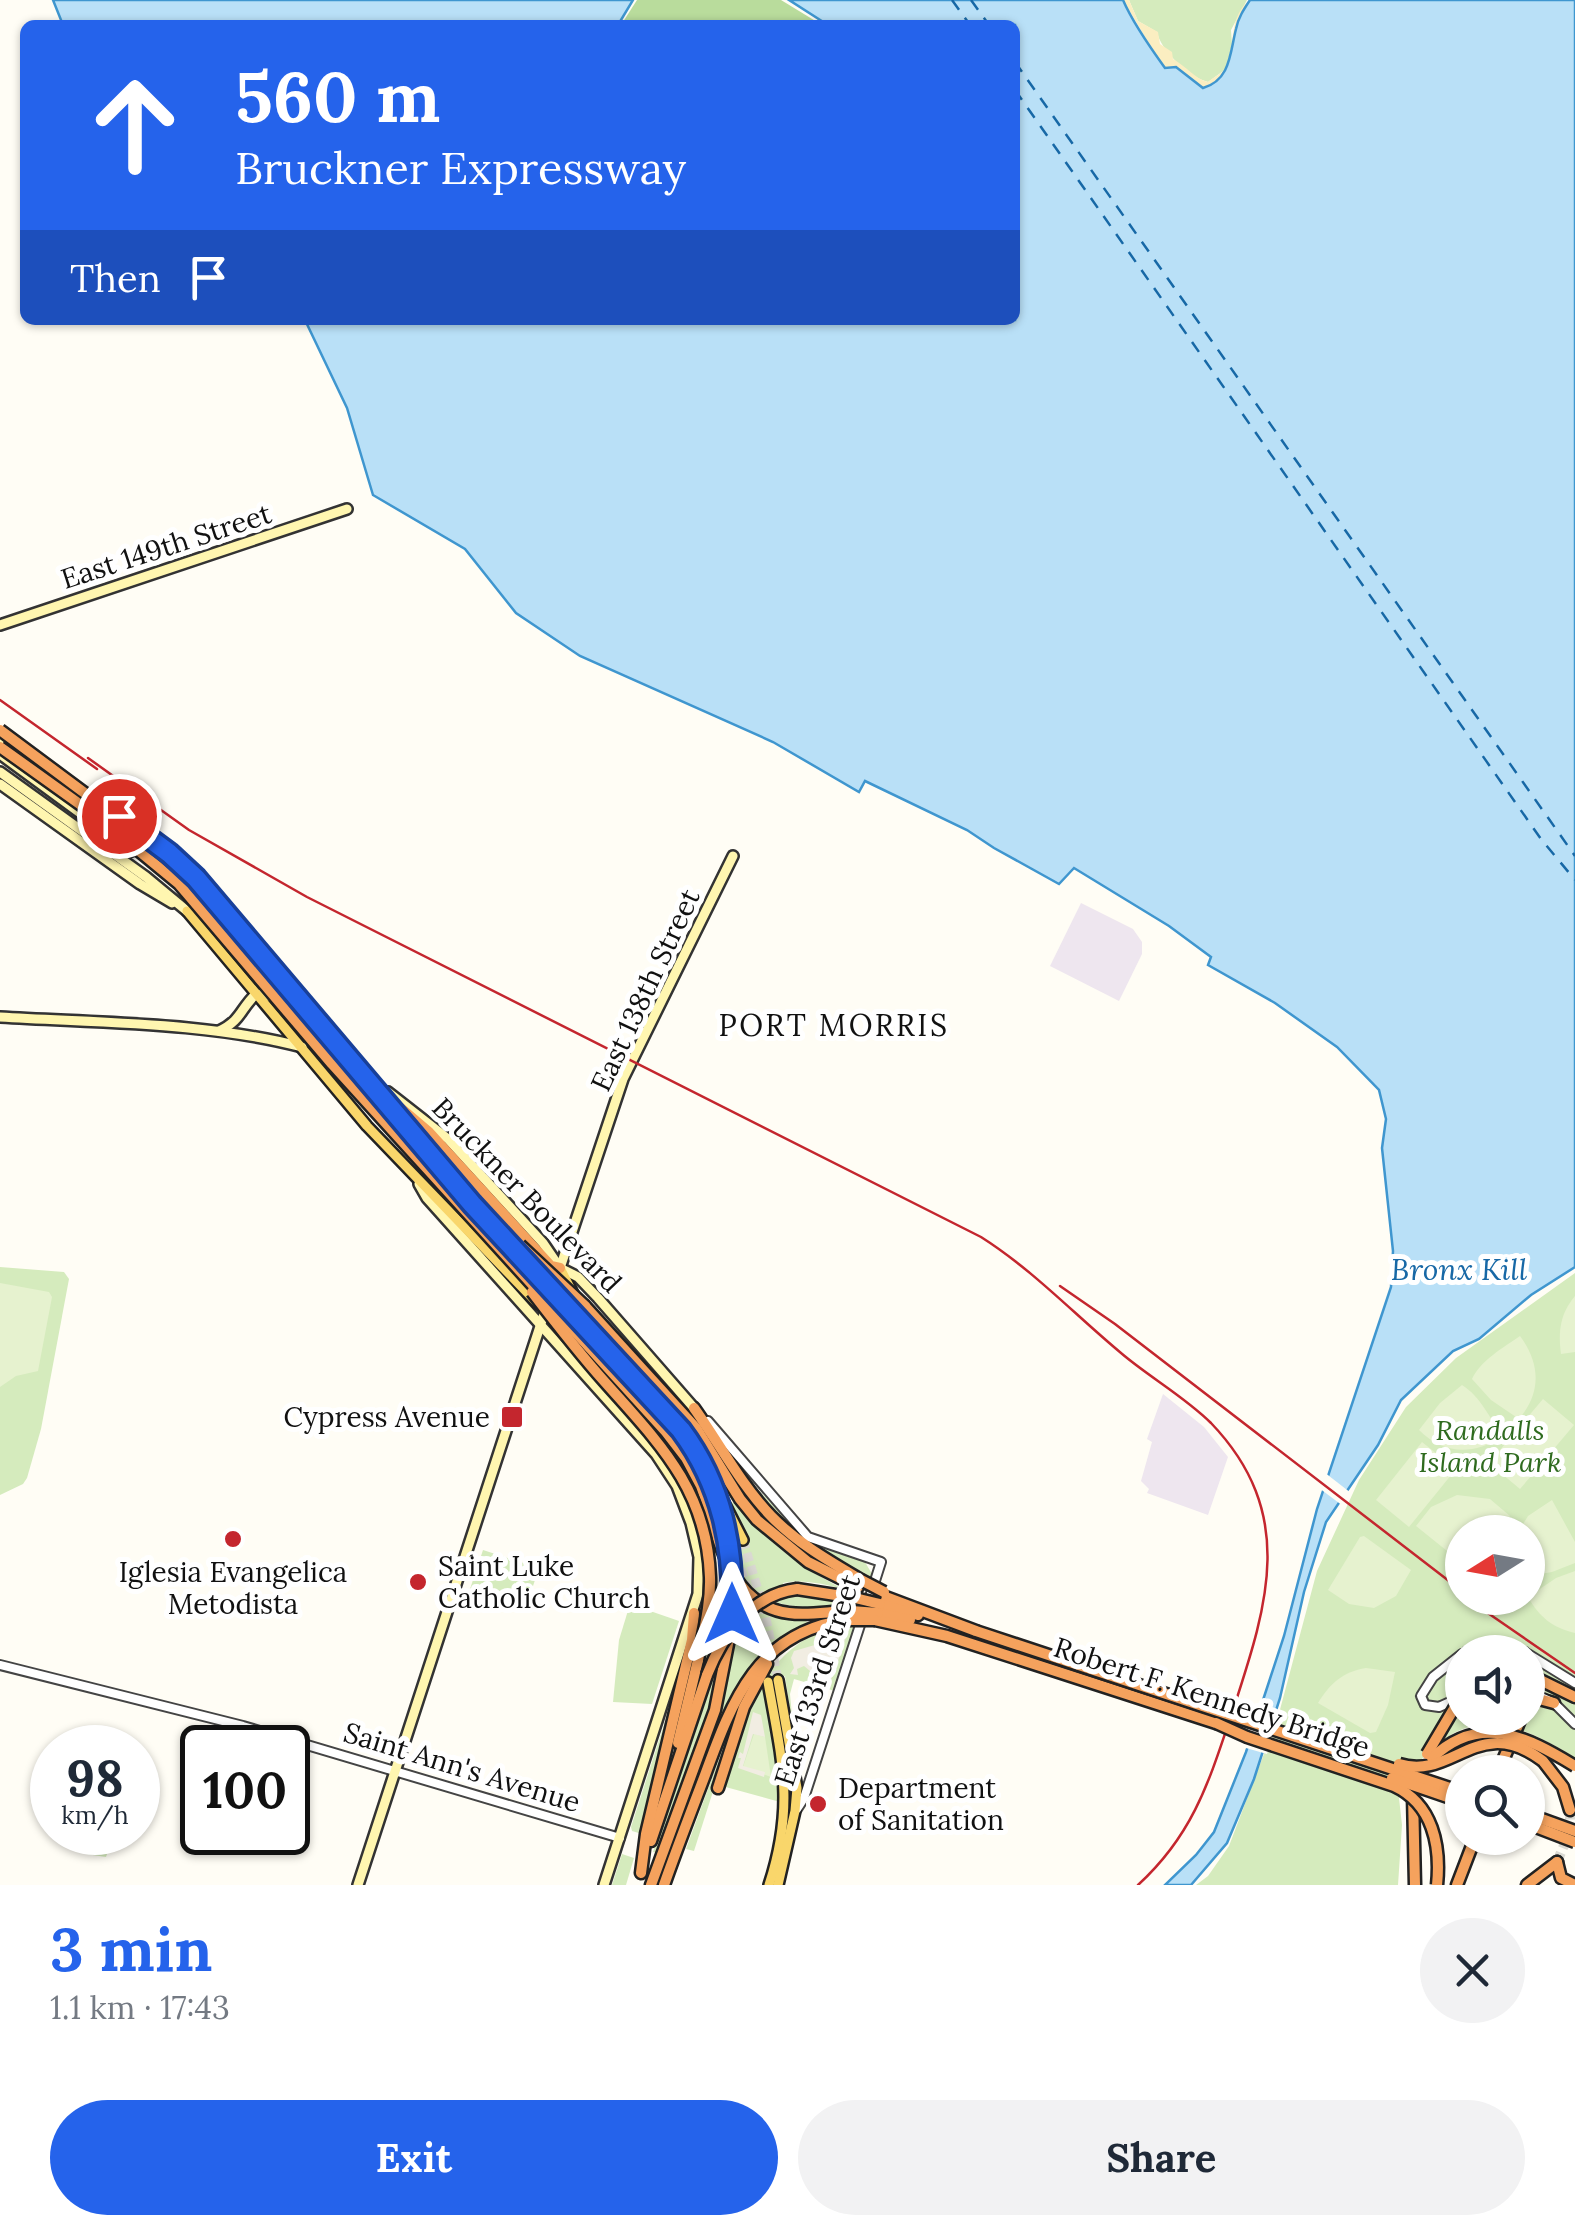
<!DOCTYPE html>
<meta charset="utf-8">
<style>
:root{--surface:#fff;--page:#f2f2f3;--text:#1f2937;--muted:#747a83;--accent:#2563eb}
body{margin:0;font-family:Lora,serif;background:var(--page);color:var(--text);height:100vh;display:flex;flex-direction:column;font-size:38px;white-space:nowrap}
*{box-sizing:border-box;margin:0}
p{font-size:32px;color:var(--muted)}
.icon{flex:none;width:55px;height:55px;fill:none;stroke:currentColor;stroke-width:2;stroke-linecap:round;stroke-linejoin:round}
.map{position:relative;height:1885px;overflow:hidden}
.side{display:flex;flex-direction:column;background:var(--surface);flex:1}
.side>*{flex:none}
.hud{position:absolute;left:20px;top:20px;width:1000px;height:305px;border-radius:15px;box-shadow:0 2px 8px #0004;background:#2563eb;color:#fff;overflow:hidden}
.needle{width:65px;rotate:259deg}
.controls{position:absolute;left:1445px;top:1515px;display:grid;gap:20px}
.controls a{display:grid;place-items:center;width:100px;height:100px;border-radius:50%;background:var(--surface);box-shadow:0 2px 8px #0004;font-size:50px}
.speed{position:absolute;left:30px;top:1725px;display:flex;gap:20px;font-size:50px;font-weight:700;text-align:center}
.speed>*{display:grid;place-content:center;width:130px;height:130px;border-radius:50%;background:var(--surface);box-shadow:0 2px 8px #0004;line-height:1}
.speed small{font-size:25px;font-weight:400}
.speed .limit{border:5px solid #111;border-radius:15px;background:#fff;color:#111}
.pin{position:absolute;display:grid;place-items:center;width:85px;height:85px;color:#fff;margin:-42px;border:5px solid #fff;border-radius:50%;box-shadow:0 2px 10px #0007}
.me{position:absolute;width:110px;margin:-55px;rotate:0deg;stroke-linejoin:round;filter:drop-shadow(0 0 8px #0008)}
.turn{display:flex;align-items:center;gap:35px;height:210px;padding:0 50px;font-size:45px}
.turn .icon{width:130px;height:130px;stroke-width:2.5}
.turn b{display:block;font-size:70px;line-height:85px}
.then{display:flex;align-items:center;height:95px;padding:0 50px;background:#0003;gap:20px;font-size:38px}
.round{display:grid;place-items:center;flex:none;width:105px;height:105px;border-radius:52px;background:var(--page)}
.overview{display:flex;align-items:center;justify-content:space-between;height:170px;padding:0 50px}
h1{font-size:60px;font-weight:700;line-height:75px;color:var(--accent)}
.primary-button{display:flex;gap:20px;margin-top:auto;padding:20px 50px}
.primary-button a{flex:1;height:115px;border-radius:60px;background:var(--accent);color:#fff;font-size:40px;font-weight:700;line-height:115px;text-align:center}
.primary-button a+a{background:var(--page);color:var(--text)}
.map>svg:first-child{display:block}
.industrial{fill:#eee6ef}
.green{fill:#d5ebbd;fill-rule:evenodd}
.forest{fill:#b9dc9c}
.sand{fill:#fbeec1}
.pitch{fill:#e6f2cf}
.plaza{fill:#f1ede2}
.water{fill:#b9e0f7;stroke:#3f96cf;stroke-width:2.5}
.pier{fill:#fffdf5}
.lines{fill:none;stroke-linecap:round;stroke-linejoin:round}
.ferry{stroke:#1768a6;stroke-width:2.5;stroke-dasharray:12 10;stroke-linecap:butt}
.primary-tunnel{stroke:#dbdad3;stroke-width:9;stroke-dasharray:9 4.5;stroke-linecap:butt}
.motorway-tunnel{stroke:#dbdad3;stroke-width:10;stroke-dasharray:10 5;stroke-linecap:butt}
.tertiary-casing{stroke:#444;stroke-width:12}
.secondary-casing{stroke:#333;stroke-width:14}
.primary-casing{stroke:#222;stroke-width:14}
.motorway-casing{stroke:#222;stroke-width:15}
.tertiary{stroke:#fff;stroke-width:8}
.secondary{stroke:#fff6b0;stroke-width:9}
.primary{stroke:#f9d66b;stroke-width:9}
.motorway{stroke:#f5a25d;stroke-width:10}
.rail{stroke:#c4262e;stroke-width:2.5}
.motorway-bridge-casing{stroke:#222;stroke-width:15;stroke-linecap:butt}
.motorway-bridge{stroke:#f5a25d;stroke-width:10}
.route-casing{stroke:#184099;stroke-width:25}
.route{stroke:#2563eb;stroke-width:18}
.poi-dot{fill:#c4262e;stroke:#fff;stroke-width:4}
.labels{text-anchor:middle;stroke-width:10;stroke-linejoin:round;paint-order:stroke}
.street-label{font-size:28px;fill:#111;stroke:#fff}
.poi-label{font-size:28px;fill:#111;stroke:#fff;text-anchor:start}
.park-label{font-size:28px;font-style:italic;fill:#2f6b1f;stroke:#fff}
.neighbourhood-label{font-size:30px;letter-spacing:2.5px;fill:#111;stroke:#fff}
.water-label{font-size:30px;font-style:italic;fill:#1768a6;stroke:#fff}
</style>
<div class="map">
<svg width="1575" height="1885" viewBox="0 0 1575 1885">
<rect width="100%" height="100%" fill="#fffdf5"/>
<!-- industrial -->
<g class="industrial">
<path d="M1081 903 1133 929 1142 942V954L1119 1001 1050 966Z"/>
<path d="M1163 1394 1204 1427 1228 1457 1208 1515 1147 1493 1149 1489 1141 1481 1152 1442 1147 1439Z"/>
</g>
<!-- green -->
<g class="green">
<path d="M1129 0H1247L1231 30 1232 44 1226 69 1208 82C1189 77 1161 51 1157 32L1138 21Z"/>
<path d="M0 1267 64 1272 69 1279 41 1429 27 1478 23 1484 0 1495Z"/>
<path d="M1575 1273V1758C1496 1707 1453 1711 1398 1789L1402 1825 1398 1885H1196L1208 1876 1229 1846 1278 1717 1317 1571 1359 1480 1406 1407 1456 1358ZM1462 1532H1528V1598H1462ZM1462 1652H1528V1718H1462Z"/>
<path d="M742 1473 811 1544 865 1562 872 1574 868 1581 811 1547 765 1508Z"/>
<path d="M735 1502C764 1541 801 1567 843 1589 823 1584 804 1579 783 1583L785 1596 824 1597 855 1608C820 1607 767 1613 742 1581 734 1572 729 1558 723 1546L747 1538 731 1503Z"/>
<path d="M483 1550 539 1568 525 1610 499 1601 496 1608 467 1598Z"/>
<path d="M710 1586 736 1593C752 1614 780 1621 805 1619L808 1624C745 1653 729 1693 706 1755L695 1750 657 1853 653 1852 715 1665 691 1659Z"/>
<path d="M630 1604 679 1621 652 1704 613 1702 619 1640Z"/>
<path d="M842 1625H856L835 1691 794 1679 790 1694 794 1738 785 1676 763 1678C790 1649 802 1635 842 1625Z"/>
<path d="M762 1679 780 1771V1802L722 1786 745 1707Z"/>
<path d="M674 1705 642 1834 632 1831 631 1827 670 1706Z"/>
<path d="M739 1710 694 1851 686 1849 734 1718Z"/>
<path d="M91 1733 141 1748 138 1758V1748L88 1747Z"/>
<path d="M290 1752 304 1757 288 1807Z"/>
<path d="M92 1833H114L106 1857 86 1854Z"/>
<path d="M622 1854 634 1858 626 1885H612Z"/>
</g>
<!-- forest -->
<path class="forest" d="M637 0H781L822 25H621Z"/>
<!-- sand -->
<path class="sand" d="M1123 0H1129L1138 21 1158 32 1160 44 1172 52 1173 59C1186 66 1195 79 1208 82 1213 77 1224 73 1226 67 1236 45 1228 16 1250 0 1244 9 1238 18 1236 29 1230 52 1231 80 1203 88L1176 67 1165 68 1161 64Z"/>
<!-- pitch -->
<g class="pitch">
<path d="M0 1283 49 1292 52 1297 38 1371 16 1376 0 1387Z"/>
<path d="M1575 1296V1352L1561 1354C1558 1331 1560 1314 1575 1296Z"/>
<path d="M1520 1336C1540 1363 1542 1392 1519 1419L1491 1400 1472 1379C1481 1360 1503 1348 1520 1336Z"/>
<path d="M1462 1385C1480 1396 1491 1419 1502 1437 1473 1455 1444 1455 1419 1430L1440 1403Z"/>
<path d="M1543 1399 1574 1425 1520 1489 1489 1463Z"/>
<path d="M1422 1442 1456 1469 1409 1527 1376 1500Z"/>
<path d="M1457 1495 1490 1499 1510 1516 1497 1532H1462V1563L1416 1526 1431 1507Z"/>
<path d="M1552 1500 1575 1542V1563L1552 1572 1528 1576V1532H1518L1528 1516Z"/>
<path d="M1364 1536 1411 1570 1396 1596 1374 1608 1349 1604 1328 1590 1360 1537Z"/>
<path d="M1575 1571V1633C1553 1628 1539 1617 1528 1597L1556 1578Z"/>
<path d="M1366 1668 1395 1672 1388 1705 1376 1732 1370 1733 1318 1703C1330 1683 1343 1672 1366 1668Z"/>
<path d="M754 1734 765 1737 771 1777 743 1767Z"/>
</g>
<!-- plaza -->
<g class="plaza">
<path d="M838 1633 843 1634 845 1640 834 1673 823 1666H813L818 1673 832 1677 830 1682 815 1680 816 1676 804 1666 797 1669 798 1675 790 1674 794 1668 791 1658 794 1651 832 1640Z"/>
<path d="M753 1712 761 1715 765 1737 753 1734 743 1766 765 1772 764 1777 738 1768 741 1758H738L740 1752 743 1754Z"/>
</g>
<!-- water -->
<g class="water">
<path d="M53 0H633L618 25H63Z"/>
<path d="M789 0H1123C1132 21 1152 50 1165 68L1176 67 1203 88C1231 80 1230 52 1236 29 1238 18 1244 9 1250 0H1575V1267L1531 1295 1479 1339 1453 1351 1401 1400 1378 1445 1326 1522 1304 1592 1280 1698 1254 1779 1227 1843 1191 1885H1165L1196 1855 1214 1832 1246 1752 1284 1636 1317 1509 1391 1287 1393 1251 1382 1148 1386 1119 1379 1090 1337 1047 1275 1003 1208 965 1211 957 1169 926 1074 868 1059 884 994 848 967 830 865 781 859 792 773 742 580 656 516 613 465 549 373 495 347 408 305 320H1015V25H828Z"/>
</g>
<!-- pier -->
<g class="pier">
<path d="M1324 1472 1351 1493 1343 1506 1319 1488Z"/>
<path d="M1256 1706 1258 1710 1279 1717 1267 1754 1246 1748 1242 1750Z"/>
</g>
<g class="lines">
<!-- ferry -->
<g class="ferry">
<path d="M952 0 970 25"/>
<path d="M971 0 989 25"/>
<path d="M1015 62 1575 856"/>
<path d="M1015 90 1541 839 1575 880"/>
</g>
<!-- primary-tunnel -->
<g class="primary-tunnel">
<path d="M743 1540 765 1613 778 1680"/>
<path d="M733 1543 755 1613 765 1666"/>
</g>
<!-- motorway-tunnel -->
<path class="motorway-tunnel" d="M1557 1862 1570 1831V1810"/>
<!-- tertiary casing -->
<g class="tertiary-casing">
<g id="tertiary">
<path d="M708 1421 808 1537 881 1562 867 1606"/>
<path d="M1466 1652 1492 1647 1525 1652"/>
<path d="M1528 1654 1575 1683"/>
<path d="M0 1665 243 1726 620 1838"/>
<path d="M1528 1691 1554 1703 1575 1724"/>
<path d="M1461 1697 1439 1707 1425 1705 1421 1696 1433 1677 1462 1654"/>
<path d="M797 1809 804 1798 862 1619"/>
</g>
</g>
<!-- secondary casing -->
<g class="secondary-casing">
<g id="secondary">
<path d="M0 625 347 509"/>
<path d="M0 740 120 825"/>
<path d="M0 754 132 851"/>
<path d="M0 772 146 877 187 911"/>
<path d="M0 784 140 884 172 903"/>
<path d="M193 896 215 916 348 1074 427 1159"/>
<path d="M0 1017C98 1023 207 1022 302 1047"/>
<path d="M219 1031C242 1020 240 1009 256 994L275 997"/>
<path d="M388 1092 448 1139 543 1243 560 1268 578 1277 598 1298 694 1408"/>
<path d="M419 1184 427 1198 656 1454 677 1486 691 1523 699 1557 698 1594 604 1885"/>
<path d="M558 1274 623 1079 733 856"/>
<path d="M358 1885 546 1308"/>
</g>
</g>
<!-- primary casing -->
<g class="primary-casing">
<g id="primary">
<path d="M187 911 367 1126 538 1304"/>
<path d="M475 1211 572 1317"/>
<path d="M560 1268 588 1323"/>
<path d="M717 1489 743 1540"/>
<path d="M768 1682C782 1761 795 1805 769 1885"/>
<path d="M778 1885 795 1811 797 1788 778 1680"/>
</g>
</g>
<!-- motorway casing -->
<g class="motorway-casing">
<g id="motorway">
<path d="M362 1075 429 1132 551 1266 560 1268"/>
<path d="M377 1093 445 1171"/>
<path d="M585 1306 696 1428 740 1499 757 1520 808 1562 858 1587"/>
<path d="M609 1350 698 1454"/>
<path d="M694 1408C719 1443 741 1485 771 1516 797 1543 829 1561 861 1580"/>
<path d="M701 1486C719 1533 726 1605 789 1613 809 1616 831 1611 851 1611"/>
<path d="M797 1589 855 1598"/>
<path d="M883 1596 976 1631"/>
<path d="M880 1604 918 1615"/>
<path d="M878 1613 910 1620"/>
<path d="M875 1620 947 1636 1216 1723"/>
<path d="M1528 1674 1575 1697"/>
<path d="M1528 1705 1539 1699 1554 1703"/>
<path d="M678 1743 698 1660"/>
<path d="M1543 1761 1563 1787 1570 1810"/>
<path d="M1498 1772 1521 1718"/>
<path d="M718 1788 744 1707 767 1664"/>
<path d="M1413 1796 1415 1885"/>
<path d="M651 1841 707 1675"/>
<path d="M1557 1862 1561 1878 1575 1885"/>
<path d="M641 1873 646 1834 692 1640 694 1613"/>
<path d="M651 1885 715 1710 730 1634"/>
<path d="M664 1885C677 1848 691 1812 705 1775 732 1701 758 1630 848 1620"/>
<path d="M1457 1885 1475 1838"/>
<path d="M1527 1885 1557 1862"/>
</g>
</g>
<!-- tertiary -->
<use href="#tertiary" class="tertiary"/>
<!-- secondary -->
<use href="#secondary" class="secondary"/>
<!-- primary -->
<use href="#primary" class="primary"/>
<!-- motorway -->
<use href="#motorway" class="motorway"/>
<!-- rail -->
<g class="rail">
<path d="M0 700 97 769"/>
<path d="M88 758 189 830 307 897 981 1237C1033 1270 1074 1314 1121 1353 1149 1377 1185 1397 1211 1423 1297 1513 1268 1603 1234 1707 1210 1778 1195 1833 1138 1885"/>
<path d="M1060 1286 1115 1324 1462 1591"/>
<path d="M1466 1598 1575 1673"/>
</g>
<!-- motorway-bridge casing -->
<g class="motorway-bridge-casing">
<g id="motorway-bridge">
<path d="M0 730 184 867 362 1075"/>
<path d="M0 747 99 818 179 884 332 1064 666 1432 686 1458 701 1486"/>
<path d="M445 1171 609 1350"/>
<path d="M520 1245 585 1306"/>
<path d="M532 1292C555 1322 578 1352 604 1381 658 1442 707 1489 710 1577 711 1605 703 1633 698 1660"/>
<path d="M698 1454C729 1509 735 1569 730 1631"/>
<path d="M861 1580 884 1592"/>
<path d="M855 1598 880 1604"/>
<path d="M851 1611 878 1613"/>
<path d="M848 1620H875"/>
<path d="M976 1631 1462 1792"/>
<path d="M707 1675C722 1636 752 1594 797 1589"/>
<path d="M1216 1723 1247 1737 1394 1786C1433 1804 1441 1846 1437 1885"/>
<path d="M1427 1754 1462 1695"/>
<path d="M1432 1758C1480 1712 1527 1737 1575 1766"/>
<path d="M1399 1764C1453 1781 1478 1712 1543 1761"/>
<path d="M1392 1778 1462 1802"/>
<path d="M1528 1814 1575 1831"/>
<path d="M1528 1824 1575 1842"/>
</g>
</g>
<!-- motorway-bridge -->
<use href="#motorway-bridge" class="motorway-bridge"/>
</g>
<g class="lines">
<!-- route casing -->
<g class="route-casing">
<path id="route" d="M119 816 169 853 196 878 472 1204 681 1430C722 1485 734 1547 732 1614"/>
</g>
<!-- route -->
<use href="#route" class="route"/>
</g>
<!-- markers -->
<g class="poi-dot">
<rect x="500" y="1405" width="24" height="24" rx="5"/>
<circle cx="233" cy="1539" r="10"/>
<circle cx="418" cy="1582" r="10"/>
<circle cx="818" cy="1804" r="10"/>
</g>
<g class="labels">
<!-- street labels -->
<g class="street-label">
<text transform="translate(166 546) rotate(-18)" y="10">East 149th Street</text>
<text transform="translate(645 990) rotate(-65)" y="10">East 138th Street</text>
<text transform="translate(527 1195) rotate(46)" y="10">Bruckner Boulevard</text>
<text transform="translate(817 1680) rotate(-72)" y="10">East 133rd Street</text>
<text transform="translate(1212 1697) rotate(18)" y="10">Robert F. Kennedy Bridge</text>
<text transform="translate(462 1767) rotate(17)" y="10">Saint Ann's Avenue</text>
</g>
<!-- poi labels -->
<g class="poi-label">
<text x="490" y="1427" text-anchor="end">Cypress Avenue</text>
<text x="438" y="1576">Saint Luke<tspan x="438" dy="32">Catholic Church</tspan></text>
<text x="233" y="1582" text-anchor="middle">Iglesia Evangelica<tspan x="233" dy="32">Metodista</tspan></text>
<text x="838" y="1798">Department<tspan x="838" dy="32">of Sanitation</tspan></text>
</g>
<!-- park labels -->
<g class="park-label">
<text x="1490" y="1440">Randalls<tspan x="1490" dy="32">Island Park</tspan></text>
</g>
<!-- neighbourhood labels -->
<g class="neighbourhood-label">
<text x="834" y="1036">PORT MORRIS</text>
</g>
<!-- water labels -->
<g class="water-label">
<text x="1459" y="1280">Bronx Kill</text>
</g>
</g>
</svg>
<div class="controls">
<a><svg class="needle" viewBox="-14 -14 28 28"><path d="M0-13l5 13h-10z" fill="#e53935"/><path d="M0 13l5-13h-10z" fill="#747a83"/></svg></a>
<a><svg class="icon" aria-label="sound" viewBox="0 0 24 24"><path d="M4 9h4l5-4v14l-5-4H4zM17 9q2 3 0 6"/></svg></a>
<a><svg class="icon" aria-label="search" viewBox="0 0 24 24"><circle cx="10" cy="10" r="6"/><path d="M15 15l6 6"/></svg></a>
</div>
<div class="speed"><div>98<small>km/h</small></div><div class="limit">100</div></div>
<div class="pin" style="left:119px;top:816px;background:#d93025"><svg class="icon" aria-label="arrive" viewBox="0 0 24 24"><path d="M6 21V4h12l-3 4 3 4H6"/></svg></div>
<svg class="me" style="left:732px;top:1614px" viewBox="-20 -20 40 40"><path d="M0-17L14 15 0 8-14 15z" fill="#2563eb" stroke="#fff" stroke-width="4"/></svg>
<div class="hud">
<div class="turn"><svg class="icon" aria-label="ahead" viewBox="0 0 24 24"><path d="M12 20V5M6 11l6-6 6 6"/></svg><div><b>560 m</b>Bruckner Expressway</div></div>
<div class="then">Then<svg class="icon" aria-label="arrive" viewBox="0 0 24 24"><path d="M6 21V4h12l-3 4 3 4H6"/></svg></div>
</div>
</div>
<section class="side">
<div class="overview"><div><h1>3 min</h1><p>1.1 km · 17:43</p></div><a class="round"><svg class="icon" aria-label="close" viewBox="0 0 24 24"><path d="M6 6l12 12M18 6L6 18"/></svg></a></div>
<div class="primary-button"><a>Exit</a><a>Share</a></div>
</section>
